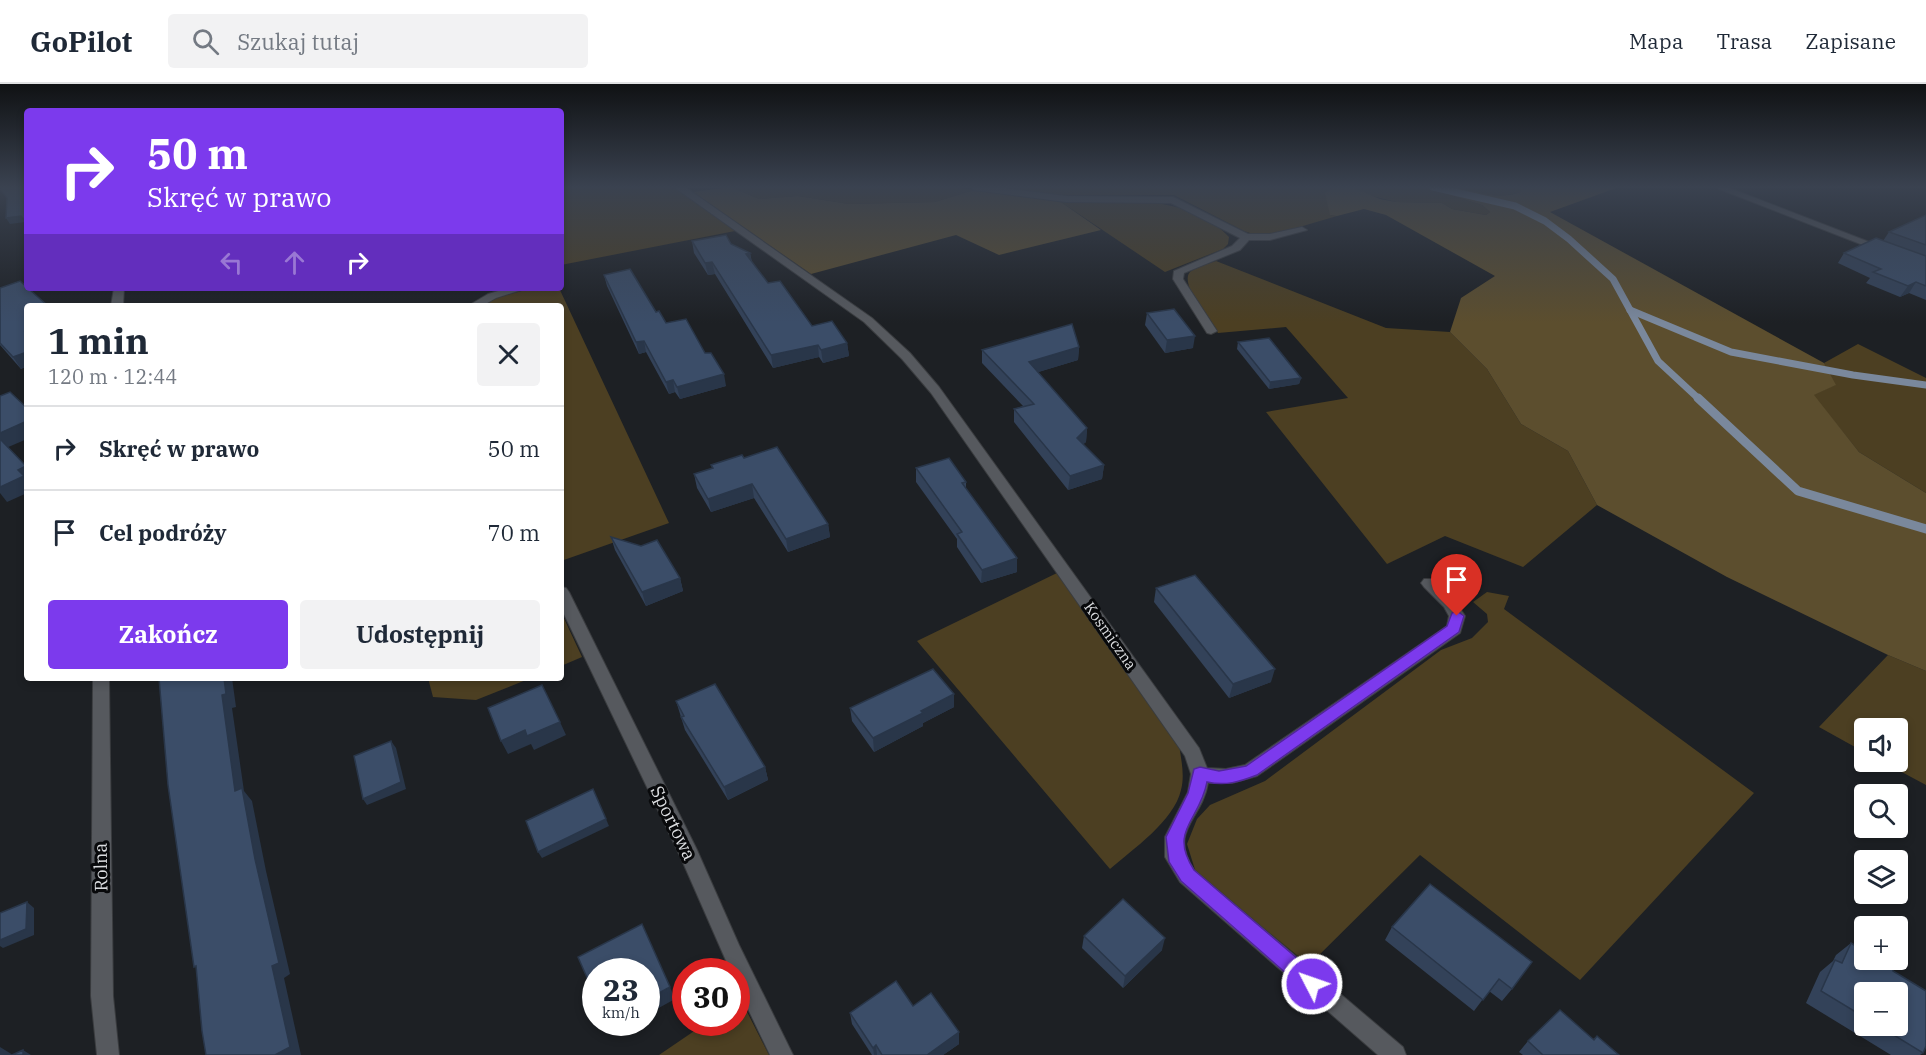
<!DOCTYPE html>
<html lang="pl">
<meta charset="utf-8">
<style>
:root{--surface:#fff;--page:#f2f2f3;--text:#1f2937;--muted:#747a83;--line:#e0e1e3;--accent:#7c3aed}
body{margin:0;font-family:"IBM Plex Serif",serif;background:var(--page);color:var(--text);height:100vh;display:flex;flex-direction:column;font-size:22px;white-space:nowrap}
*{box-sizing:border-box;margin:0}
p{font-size:20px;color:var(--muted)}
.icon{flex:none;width:33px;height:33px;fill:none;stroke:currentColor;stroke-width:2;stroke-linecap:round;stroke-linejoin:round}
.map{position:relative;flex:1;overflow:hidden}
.details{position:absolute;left:24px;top:219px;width:540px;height:378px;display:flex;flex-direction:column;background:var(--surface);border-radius:6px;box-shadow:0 3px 9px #0003}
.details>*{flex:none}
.banner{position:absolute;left:24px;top:24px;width:540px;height:183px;border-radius:6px;box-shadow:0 3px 9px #0003;background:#7c3aed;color:#fff;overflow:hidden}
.buttons{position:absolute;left:1854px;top:634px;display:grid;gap:12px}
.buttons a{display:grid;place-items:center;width:54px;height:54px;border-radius:6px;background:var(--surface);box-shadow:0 3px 9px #0003;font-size:30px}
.speed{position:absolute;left:582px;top:874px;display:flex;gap:12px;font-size:30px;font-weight:700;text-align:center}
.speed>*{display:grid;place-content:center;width:78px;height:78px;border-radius:50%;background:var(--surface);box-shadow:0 3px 9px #0003;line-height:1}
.speed small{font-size:15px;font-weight:400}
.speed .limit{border:9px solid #d22;background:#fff;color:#111}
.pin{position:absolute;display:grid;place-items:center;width:51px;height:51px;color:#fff;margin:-62px -26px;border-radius:50% 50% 50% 0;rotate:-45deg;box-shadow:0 0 6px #0007}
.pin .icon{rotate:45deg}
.me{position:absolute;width:66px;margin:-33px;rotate:311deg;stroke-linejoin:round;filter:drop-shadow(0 0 4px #0008)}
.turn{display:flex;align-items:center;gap:21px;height:126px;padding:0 24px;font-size:27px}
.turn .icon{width:78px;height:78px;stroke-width:2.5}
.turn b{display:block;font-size:42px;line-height:51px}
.lanes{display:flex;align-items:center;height:57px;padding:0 24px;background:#0003;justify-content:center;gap:30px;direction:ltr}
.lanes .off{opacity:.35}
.round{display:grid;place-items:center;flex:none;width:63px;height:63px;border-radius:6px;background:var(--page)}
.overview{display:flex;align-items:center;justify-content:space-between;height:102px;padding:0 24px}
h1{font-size:36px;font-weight:700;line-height:45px}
.primary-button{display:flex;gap:12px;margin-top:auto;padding:12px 24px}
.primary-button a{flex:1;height:69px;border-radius:6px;background:var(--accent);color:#fff;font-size:24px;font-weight:700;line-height:69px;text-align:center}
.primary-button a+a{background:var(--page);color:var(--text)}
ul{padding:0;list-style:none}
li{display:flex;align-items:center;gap:18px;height:84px;padding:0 24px;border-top:2px solid var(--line)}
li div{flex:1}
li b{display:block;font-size:22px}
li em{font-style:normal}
header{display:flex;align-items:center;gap:36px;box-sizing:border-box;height:84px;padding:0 30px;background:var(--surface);border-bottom:2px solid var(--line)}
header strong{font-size:28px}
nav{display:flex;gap:33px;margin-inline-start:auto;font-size:21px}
.search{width:420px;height:54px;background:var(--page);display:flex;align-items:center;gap:15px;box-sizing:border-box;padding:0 21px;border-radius:6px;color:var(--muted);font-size:22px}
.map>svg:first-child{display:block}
.green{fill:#4c3f22}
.forest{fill:#5c4e2e}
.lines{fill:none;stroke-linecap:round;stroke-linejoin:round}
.stream-far1{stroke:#7a889c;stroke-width:7}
.stream{stroke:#7a889c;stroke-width:9}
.minor-casing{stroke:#3a3c3f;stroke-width:2}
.minor{fill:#56595e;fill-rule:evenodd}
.wall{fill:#334259;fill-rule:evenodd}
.shaded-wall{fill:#293649}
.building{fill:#3b4d68;stroke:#293649;stroke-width:1.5}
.route{fill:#7c3aed;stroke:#51269a;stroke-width:1.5}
.labels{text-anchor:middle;stroke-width:6;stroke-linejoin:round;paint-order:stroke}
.street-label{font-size:15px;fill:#dadcdf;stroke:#08090b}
.near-street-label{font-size:18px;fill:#dadcdf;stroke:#08090b}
</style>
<header>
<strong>GoPilot</strong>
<div class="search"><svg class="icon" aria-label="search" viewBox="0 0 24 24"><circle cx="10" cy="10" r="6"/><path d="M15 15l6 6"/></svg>Szukaj tutaj</div>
<nav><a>Mapa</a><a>Trasa</a><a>Zapisane</a></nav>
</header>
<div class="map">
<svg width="1926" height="971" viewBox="0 0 1926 971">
<rect width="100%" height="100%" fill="#1d2024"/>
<!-- green -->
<g class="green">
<path d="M561 103H674L735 147 561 181Z"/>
<path d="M731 103H953L974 106 935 118 849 120 798 112 759 115Z"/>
<path d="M994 103H1425L1482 121 1490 128 1486 131 1452 125 1442 119 1396 118 1368 111 1330 131 1337 132 1279 149 1253 150 1244 147 1174 111H1062Z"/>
<path d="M1448 103H1521V108C1497 116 1472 108 1448 103Z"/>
<path d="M1058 116C1112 117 1189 108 1229 153L1228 160 1223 165 1165 188Z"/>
<path d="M1216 177 1386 244 1450 248 1487 285 1521 340 1568 367 1597 421 1523 483 1445 452 1387 480 1266 328 1348 314 1286 243 1218 249C1210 238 1179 200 1190 188 1197 182 1208 180 1216 177Z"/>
<path d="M532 204H559L669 439 561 477V222H482L496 214Z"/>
<path d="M1858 260 1926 294V409L1859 368 1813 311 1835 301 1824 279Z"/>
<path d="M1059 488 1179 660C1181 675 1185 691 1181 706 1174 737 1133 765 1110 785L917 557Z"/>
<path d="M1487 508 1509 512 1504 525 1754 709 1580 896 1420 771 1309 881 1196 789 1187 760 1197 735 1210 721 1265 697 1441 566 1472 554 1488 538 1487 530 1473 518Z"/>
<path d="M561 528 582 573 561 582Z"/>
<path d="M1888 571 1926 587V701L1883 678H1898V645H1864V668L1819 643Z"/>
<path d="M428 594H531L476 616 433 613Z"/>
<path d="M741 916 769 971H659L706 939H736L737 918Z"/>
</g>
<!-- forest -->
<g class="forest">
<path d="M731 103 759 115 798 112 849 120 935 118 974 106 1058 116 1101 146 999 171 956 151 811 190 693 108Z"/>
<path d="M1333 103H1351L1380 115 1396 118 1442 119 1452 125 1486 131 1490 128 1482 121 1425 103C1433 103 1441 102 1449 103 1474 106 1496 117 1521 108V103H1619L1550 128 1824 279 1836 301 1814 311 1859 368 1926 409V587L1888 571 1727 493 1597 421 1568 367 1521 340 1487 285 1450 248 1461 214 1495 192 1386 131 1364 125 1337 132 1330 131 1325 109Z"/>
</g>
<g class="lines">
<!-- stream-far1 -->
<g class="stream-far1">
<path d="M1433 103 1515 122 1545 137 1569 155 1613 195 1658 277 1700 316"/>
<path d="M1630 226 1731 268 1853 291 1926 301"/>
</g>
<!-- stream -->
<path class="stream" d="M1698 314 1798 407 1926 445"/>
<!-- minor casing -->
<g class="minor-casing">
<g id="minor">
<path d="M674 103H685L872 234 910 269 939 303 1199 664 1207 684 1226 685 1245 681 1447 542 1449 532 1444 523 1424 503 1421 499 1424 495H1434L1454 515 1465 532 1460 549 1257 692 1232 699H1208C1202 736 1168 746 1194 786L1403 963 1406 971H1378L1180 798 1165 773V753L1188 708 1191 690 1185 672 931 309 902 275 864 238Z"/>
<path d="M969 103H995L1066 112 1173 113 1248 150H1270L1302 143 1307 146 1270 156H1249L1240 166 1184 189 1183 195 1217 247 1211 250 1207 249 1173 195 1174 187 1232 162 1240 154 1171 119 1066 118 974 106Z"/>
<path d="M1714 103H1727L1890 166 1881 168Z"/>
<path d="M114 204H124L123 222H111Z"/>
<path d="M509 204H527L496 214 482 222H468L488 210Z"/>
<path d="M561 503 566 504 569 508 697 766 739 861 793 971H770L736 900V888H731L681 774 561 524Z"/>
<path d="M93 594H109L113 912 119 971H97L91 912Z"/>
</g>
</g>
<!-- minor -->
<use href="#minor" class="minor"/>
</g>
<!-- wall -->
<g class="wall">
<path d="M1926 131V216L1909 209 1900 213 1866 199 1870 194 1838 179 1844 169 1883 157 1889 148Z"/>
<path d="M692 157 731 160 750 169 752 178 768 199 812 242 847 259 849 272 823 279 819 273 773 284 715 190 708 191 694 169Z"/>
<path d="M604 191 656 228 666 239 705 269 726 302 680 315 675 308 669 310 646 268 639 270 607 202Z"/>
<path d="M0 204 27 222V282L21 285 0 261Z"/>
<path d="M1147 229 1193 264 1165 269 1145 241Z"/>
<path d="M1238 258 1301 294 1299 300 1269 305 1237 265Z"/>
<path d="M1079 263 1078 276 1038 288 1087 344 1086 358 1083 360 1104 381 1102 395 1068 406 1014 338V325L1023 322 982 279V266Z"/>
<path d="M744 374 828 440 830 453 788 468 754 414 711 428 697 404 694 390 712 384 711 381Z"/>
<path d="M916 384 966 398V405L1017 488 981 499 957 463V455L916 398Z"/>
<path d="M611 453 680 494 683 507 646 522 615 466Z"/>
<path d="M1156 504 1271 598 1229 614 1154 518Z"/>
<path d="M954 610V623L923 639V642L874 668 852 637 850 624Z"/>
<path d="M676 617 765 683 768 696 728 716 685 646Z"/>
<path d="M1430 800 1512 905 1502 917 1489 907 1474 927 1385 856 1392 843Z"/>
<path d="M1084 852 1162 866 1123 904 1082 864Z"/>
<path d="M1851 859 1893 887 1923 969 1920 971H1891L1806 919 1820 888 1833 877 1836 871ZM1864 909 1898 942H1864Z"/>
<path d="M913 922 959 948V960L943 971H872L852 940 850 929Z"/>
<path d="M1597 952 1619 971H1523L1519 968 1528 957 1593 955Z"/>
</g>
<!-- shaded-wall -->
<g class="shaded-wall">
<path d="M21 132 25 138 10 140 6 134Z"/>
<path d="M750 169 752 181 746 170Z"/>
<path d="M712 178 715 190 708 191 705 179Z"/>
<path d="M1916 198 1909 209 1900 213 1908 202Z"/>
<path d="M1195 252 1193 264 1165 269 1167 256Z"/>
<path d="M644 257 646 268 639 270 636 258Z"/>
<path d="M847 259 849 272 823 279 821 266Z"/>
<path d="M818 261 819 273 773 284 771 271Z"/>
<path d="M1079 263 1078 276 1029 291V278Z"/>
<path d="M27 268V282L21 285 13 273Z"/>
<path d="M724 290 726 302 680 315 677 303Z"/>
<path d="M1301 294 1299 300 1269 305 1270 298Z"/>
<path d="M673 296 675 308 669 310 666 298Z"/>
<path d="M27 337V355L6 364 0 356V349Z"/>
<path d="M1087 344 1086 358 1076 367 1077 354Z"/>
<path d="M1104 381 1102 395 1068 406 1070 392Z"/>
<path d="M26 382 27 409 7 418 0 409V403L18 386Z"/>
<path d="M752 400 754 414 711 428 708 415Z"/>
<path d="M828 440 830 453 788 468 786 455Z"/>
<path d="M1017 474V488L981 499 982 486Z"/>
<path d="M680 494 683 507 646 522 642 508Z"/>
<path d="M1275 585 1271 598 1229 614 1233 600Z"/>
<path d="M224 594H232L236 623 232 624 244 707 252 717 266 787 290 890 284 894 301 971H275L235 707 222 611Z"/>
<path d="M954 610V623L923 639V642L874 668 873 654 921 627Z"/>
<path d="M560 638 566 651 534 666 531 660 508 670 501 657 525 646Z"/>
<path d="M391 657 396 664 406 705 367 721 363 715Z"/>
<path d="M765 683 768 696 728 716 724 703Z"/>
<path d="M606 735 609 742 542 774 538 768Z"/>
<path d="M27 818 34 824V851L3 864 0 862V856Z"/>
<path d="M1165 854 1162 866 1123 904 1125 892Z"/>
<path d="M670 903 675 915 646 931V916Z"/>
<path d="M606 939H632L612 950Z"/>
<path d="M959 948V960L943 971H927Z"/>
<path d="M876 961 877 971H874L873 964Z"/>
<path d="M0 963 13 971H0Z"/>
<path d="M23 966 31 971H23Z"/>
</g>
<!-- building -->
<g class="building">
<path d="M0 103H27V139L21 132 6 134 7 114 0 105Z"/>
<path d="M1926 131V161L1889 148Z"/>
<path d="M726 151 731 160 750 169 746 170 768 199 780 197 812 242 832 237 847 259 821 266 818 261 771 271 712 178 705 179 692 157Z"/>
<path d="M1876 154 1926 172V202L1916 198 1908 202 1873 188 1881 185 1844 169Z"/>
<path d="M630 185 656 228 659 227 666 239 686 235 705 269H711L724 290 677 303 673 296 666 298 644 257 636 258 604 191Z"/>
<path d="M20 197 48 222H27V247L25 248 27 250V268L13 273 0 259V204Z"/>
<path d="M1174 225 1195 252 1167 256 1147 229Z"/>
<path d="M1072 240 1079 263 1029 278 1087 344 1077 354 1104 381 1070 392 1014 325 1034 320 982 266Z"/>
<path d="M1269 254 1301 294 1270 298 1238 258Z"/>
<path d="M10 308 27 324V330H26L27 331V337L0 349V312Z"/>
<path d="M0 355 26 382 18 386 24 392 0 403Z"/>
<path d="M777 363 828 440 786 455 752 400 708 415 694 390 713 384 711 381 742 371 744 374Z"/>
<path d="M949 374 966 398 962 399 1017 474 982 486 957 450 962 448 916 384Z"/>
<path d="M611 453 641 462 657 456 680 494 642 508Z"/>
<path d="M1195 491 1275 585 1233 600 1156 504Z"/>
<path d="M933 585 954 610 921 627 923 629 873 654 850 624Z"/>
<path d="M159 594H224L226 610 222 611 235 707 242 704 255 775 279 879 272 882 290 963 275 971H206L202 947 196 882 194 883 168 701Z"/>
<path d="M715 600 765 683 724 703 681 633 684 632 676 617Z"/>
<path d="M542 601 560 638 527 652 525 646 501 657 488 624Z"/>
<path d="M391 657 401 698 363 715 354 672Z"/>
<path d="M593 705 606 735 538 768 526 737Z"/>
<path d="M1430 800 1532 878 1512 905 1499 895 1483 916 1392 843Z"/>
<path d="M1123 815 1165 854 1125 892 1084 852Z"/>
<path d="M27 818 26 845 0 856V829Z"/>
<path d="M642 840 670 903 646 916V888H596V914L578 873Z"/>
<path d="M1851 859 1864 867V876H1879L1893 884V887L1926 907V962L1923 969 1879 942H1898V909H1864V933L1821 907 1835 876 1842 879Z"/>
<path d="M896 897 913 922 931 909 959 948 927 971H882L876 961 873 964 850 929Z"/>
<path d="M1560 926 1594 956 1597 952 1619 971H1543L1528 957Z"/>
<path d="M23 966V971H12Z"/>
</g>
<!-- sky -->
<linearGradient id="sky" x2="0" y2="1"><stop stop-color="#101214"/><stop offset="0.43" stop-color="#3a4250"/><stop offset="1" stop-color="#3a4250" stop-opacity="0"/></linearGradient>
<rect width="1926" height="239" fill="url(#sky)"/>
<!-- route -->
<path class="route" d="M1457 527 1464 532 1459 548 1257 691C1239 698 1226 702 1207 698 1200 737 1168 746 1194 786L1319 893 1322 900 1319 907 1312 909 1306 907 1181 797 1169 778 1166 753 1188 709 1194 685 1200 683 1219 687 1246 682 1447 542 1452 529Z"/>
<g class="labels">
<!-- street labels -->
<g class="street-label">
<text transform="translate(1110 552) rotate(55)" y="5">Kosmiczna</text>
</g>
<!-- near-street labels -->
<g class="near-street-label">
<text transform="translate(673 739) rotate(64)" y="6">Sportowa</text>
<text transform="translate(101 783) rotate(-91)" y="6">Rolna</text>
</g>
</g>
</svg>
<div class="buttons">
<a><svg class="icon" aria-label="sound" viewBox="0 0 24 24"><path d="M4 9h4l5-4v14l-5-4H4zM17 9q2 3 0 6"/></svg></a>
<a><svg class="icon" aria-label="search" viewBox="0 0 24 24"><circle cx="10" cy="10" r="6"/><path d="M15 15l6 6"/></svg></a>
<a><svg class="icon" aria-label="layers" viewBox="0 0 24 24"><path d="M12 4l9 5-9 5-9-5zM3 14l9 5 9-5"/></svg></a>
<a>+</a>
<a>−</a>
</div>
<div class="speed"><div>23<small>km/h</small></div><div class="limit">30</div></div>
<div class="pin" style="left:1457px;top:532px;background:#d93025"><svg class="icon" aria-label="arrive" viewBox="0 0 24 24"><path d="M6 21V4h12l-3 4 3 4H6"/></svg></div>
<svg class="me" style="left:1312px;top:900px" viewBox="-20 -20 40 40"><circle r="17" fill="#7c3aed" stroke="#fff" stroke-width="3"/><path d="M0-11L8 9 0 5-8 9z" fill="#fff"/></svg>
<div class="banner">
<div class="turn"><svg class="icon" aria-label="right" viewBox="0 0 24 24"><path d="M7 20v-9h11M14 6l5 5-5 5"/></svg><div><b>50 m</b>Skręć w prawo</div></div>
<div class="lanes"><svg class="icon off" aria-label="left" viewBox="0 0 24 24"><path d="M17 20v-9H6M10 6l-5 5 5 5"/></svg><svg class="icon off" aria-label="ahead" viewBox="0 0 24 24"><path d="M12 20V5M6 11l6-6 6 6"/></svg><svg class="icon" aria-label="right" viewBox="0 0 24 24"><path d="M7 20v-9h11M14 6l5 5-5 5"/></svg></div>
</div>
<section class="details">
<div class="overview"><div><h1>1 min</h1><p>120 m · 12:44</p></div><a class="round"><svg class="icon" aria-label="close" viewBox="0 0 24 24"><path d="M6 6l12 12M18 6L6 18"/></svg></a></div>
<ul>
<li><svg class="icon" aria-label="right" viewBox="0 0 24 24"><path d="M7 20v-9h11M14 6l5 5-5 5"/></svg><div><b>Skręć w prawo</b></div><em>50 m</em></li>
<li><svg class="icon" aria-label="arrive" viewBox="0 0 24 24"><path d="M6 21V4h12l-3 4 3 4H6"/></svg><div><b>Cel podróży</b></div><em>70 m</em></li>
</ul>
<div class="primary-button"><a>Zakończ</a><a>Udostępnij</a></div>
</section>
</div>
